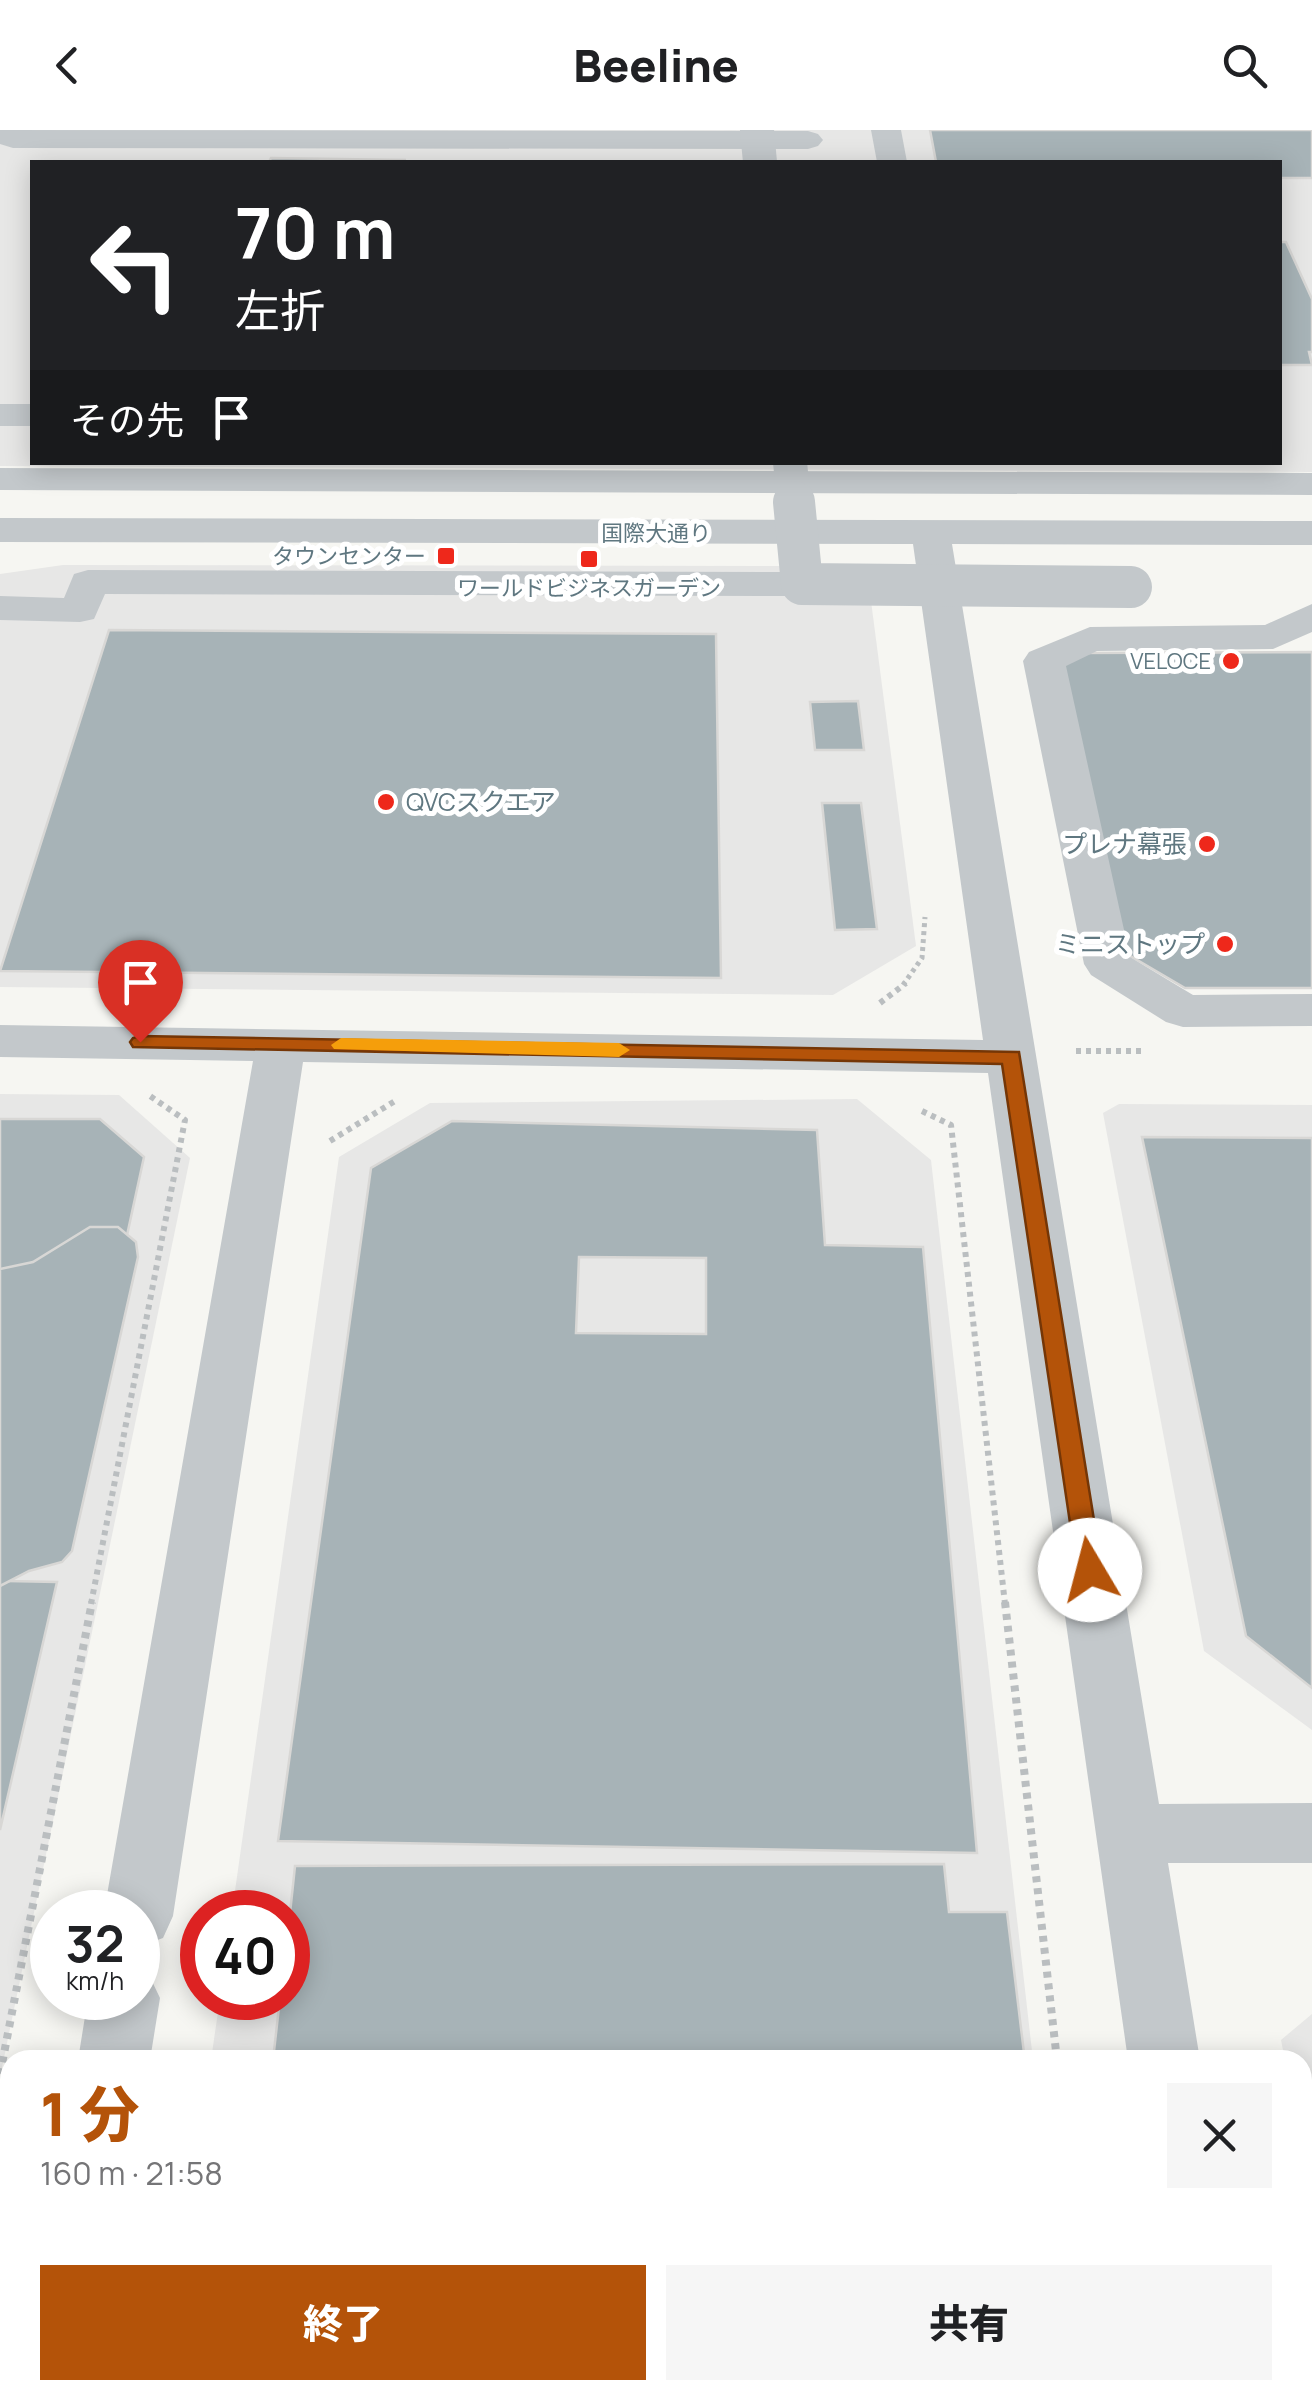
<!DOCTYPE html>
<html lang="ja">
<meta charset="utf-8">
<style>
:root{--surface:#fff;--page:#f6f6f6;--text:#202124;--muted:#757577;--accent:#b45309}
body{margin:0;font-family:Manrope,"Noto Sans JP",sans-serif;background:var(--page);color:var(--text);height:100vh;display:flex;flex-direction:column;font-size:38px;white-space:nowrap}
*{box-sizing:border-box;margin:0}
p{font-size:32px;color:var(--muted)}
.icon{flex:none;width:55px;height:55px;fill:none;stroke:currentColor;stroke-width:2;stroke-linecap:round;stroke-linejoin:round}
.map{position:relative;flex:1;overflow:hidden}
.panel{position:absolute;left:0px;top:1920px;width:1312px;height:350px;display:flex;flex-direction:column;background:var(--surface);border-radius:30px 30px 0 0;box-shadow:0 5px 25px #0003}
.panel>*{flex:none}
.hud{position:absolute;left:30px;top:30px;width:1252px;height:305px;border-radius:0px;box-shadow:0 5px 25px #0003;background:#202124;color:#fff;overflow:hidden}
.speed{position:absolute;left:30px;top:1760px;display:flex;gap:20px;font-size:50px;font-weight:700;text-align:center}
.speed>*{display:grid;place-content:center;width:130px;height:130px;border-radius:50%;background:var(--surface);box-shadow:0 5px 25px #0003;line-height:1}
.speed small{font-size:25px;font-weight:400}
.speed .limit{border:15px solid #d22;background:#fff;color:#111}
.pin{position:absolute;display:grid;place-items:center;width:85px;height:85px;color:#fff;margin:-102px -42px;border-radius:50% 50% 50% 0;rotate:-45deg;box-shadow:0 0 10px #0007}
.pin .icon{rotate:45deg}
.me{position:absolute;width:110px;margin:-55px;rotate:352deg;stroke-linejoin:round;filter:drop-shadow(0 0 8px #0008)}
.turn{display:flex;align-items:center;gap:35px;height:210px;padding:0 40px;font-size:45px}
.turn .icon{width:130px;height:130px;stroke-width:2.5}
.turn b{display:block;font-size:70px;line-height:85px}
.then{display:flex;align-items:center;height:95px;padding:0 40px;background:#0003;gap:20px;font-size:38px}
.round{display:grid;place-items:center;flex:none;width:105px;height:105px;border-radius:0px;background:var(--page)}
.head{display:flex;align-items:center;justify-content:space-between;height:170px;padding:0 40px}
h1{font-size:60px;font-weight:800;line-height:75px;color:var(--accent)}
.cta{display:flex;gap:20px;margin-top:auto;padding:20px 40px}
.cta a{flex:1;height:115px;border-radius:0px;background:var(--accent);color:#fff;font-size:40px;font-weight:800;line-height:115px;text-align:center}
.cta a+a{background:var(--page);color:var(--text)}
header{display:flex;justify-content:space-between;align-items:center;height:130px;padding:0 40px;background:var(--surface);font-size:45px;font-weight:800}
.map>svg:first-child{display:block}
.built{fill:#e7e7e6;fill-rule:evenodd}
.building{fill:#a7b3b7;stroke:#d8d7d5;stroke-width:2.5;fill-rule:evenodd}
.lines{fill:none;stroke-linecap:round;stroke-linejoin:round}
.path-far2{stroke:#babec0;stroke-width:5;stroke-dasharray:4 4;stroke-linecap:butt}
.path-far1{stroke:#babec0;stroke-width:6;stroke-dasharray:5 5;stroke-linecap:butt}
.path{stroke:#babec0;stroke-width:8;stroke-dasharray:6 6;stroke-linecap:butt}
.minor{fill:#c3c8cb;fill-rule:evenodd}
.minor-bridge-far1{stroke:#c3c8cb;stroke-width:34}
.minor-bridge{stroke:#c3c8cb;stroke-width:42}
.route{fill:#b45309;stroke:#753606;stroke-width:2.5}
.slow{fill:#f59e0b}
.poi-dot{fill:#ee281b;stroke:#fff;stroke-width:4}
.labels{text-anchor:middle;stroke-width:10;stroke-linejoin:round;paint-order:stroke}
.far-street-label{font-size:22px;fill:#5f7780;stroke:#fff}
.far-poi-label{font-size:22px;fill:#5f7780;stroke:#fff;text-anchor:end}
.poi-label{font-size:25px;fill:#5f7780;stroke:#fff;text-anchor:end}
</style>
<header><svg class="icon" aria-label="back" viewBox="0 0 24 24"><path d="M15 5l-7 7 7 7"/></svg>Beeline<svg class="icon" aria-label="search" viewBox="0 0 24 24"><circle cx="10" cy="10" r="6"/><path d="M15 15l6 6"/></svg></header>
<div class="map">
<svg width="1312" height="2270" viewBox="0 0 1312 2270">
<rect width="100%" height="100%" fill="#f6f6f2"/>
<!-- built -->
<g class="built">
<path d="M0 0H1312V342L0 336ZM32 32H1280V332H32Z"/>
<path d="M63 435 825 436 871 471 916 816 833 865 0 857V444Z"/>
<path d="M0 964 119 965 190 1028 0 1947Z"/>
<path d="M857 969 931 1030 1033 1930H211L220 1868H288V1782H232L339 1027 430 973Z"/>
<path d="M1119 974 1312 975V1600L1204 1521 1103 983Z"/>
<path d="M1312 1884V2079L1303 2027 1302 1930H1285L1281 1910Z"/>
<path d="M165 2260H1070L1071 2270H163Z"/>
</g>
<!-- building -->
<g class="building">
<path d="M930 0H1312V48H1280V32H936Z"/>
<path d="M271 28 406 30 269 32Z"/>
<path d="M1280 112H1286L1312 169V222H1309L1312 235H1280Z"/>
<path d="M109 500 716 504 721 848 0 841Z"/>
<path d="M1312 522V858H1185L1127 824 1054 535 1078 523Z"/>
<path d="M858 571 864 620H815L810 572Z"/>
<path d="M822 673H861L877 799 835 800Z"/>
<path d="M0 989H100L144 1027 106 1202 92 1225 60 1241 9 1451 57 1452 0 1700Z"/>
<path d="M452 991 817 1000 825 1115 923 1117 977 1723 278 1711 371 1038ZM579 1127 706 1128V1204L576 1203Z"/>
<path d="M1142 1007 1312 1008V1558L1246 1506Z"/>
<path d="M90 1097H118L136 1112 138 1127 72 1421 62 1432 29 1441 0 1456V1139L33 1132Z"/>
<path d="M944 1734 949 1782H1007L1024 1923 962 1924 963 1930H273L280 1868H288V1802L295 1736Z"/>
<path d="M236 2260H996L997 2270H235Z"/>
</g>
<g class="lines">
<!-- path-far2 -->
<path class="path-far2" d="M903 855 922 828 925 787"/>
<!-- path-far1 -->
<g class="path-far1">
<path d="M880 873 906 853"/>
<path d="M1076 921H1145"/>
<path d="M922 981 951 995 1005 1474"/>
<path d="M330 1011 395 971"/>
<path d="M91 1474 185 990 150 966"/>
</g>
<!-- path -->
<g class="path">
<path d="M1005 1472 1057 1930"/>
<path d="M196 1862 202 1824"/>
<path d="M0 1944 92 1472"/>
<path d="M1094 2260 1095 2270"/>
</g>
<!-- minor -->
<g class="minor">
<path d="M0 0 808 1 818 4 823 10 818 16 808 19 13 18 0 14Z"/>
<path d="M871 0H901L907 32H877Z"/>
<rect x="0" y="274" width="32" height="22"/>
<path d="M0 338 1312 343V365L0 360Z"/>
<path d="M0 388 1312 391V415L952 414 1159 1674 1312 1673V1733H1168L1200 1930H1128L988 943 303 932 173 1786 163 1808 138 1817V1782H104L253 931 0 927V895L983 910 913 414 0 412Z"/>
<path d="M88 440 802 442 816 446 822 454 816 462 802 466 105 464 94 489 80 492 0 490V466L64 468 74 444Z"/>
<path d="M1312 474V502L1273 519 1097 521 1066 536 1130 827 1193 865 1312 864V896L1183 897 1166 892 1091 845 1084 834 1023 531 1029 522 1090 497 1265 495Z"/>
<path d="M138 1840 149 1845 160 1868 150 1930H78L88 1868H138Z"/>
<path d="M19 2260H99L98 2270H18Z"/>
<path d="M1175 2260H1255L1257 2270H1177Z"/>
</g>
<!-- minor-bridge-far1 -->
<g class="minor-bridge-far1">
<path d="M757 0 760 32"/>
<path d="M790 332 794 374"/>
</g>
<!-- minor-bridge -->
<path class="minor-bridge" d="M794 372 802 454 1131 457"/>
</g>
<!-- route -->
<path class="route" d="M140 906 1019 922 1102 1440 1099 1448H1080L1077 1440 1002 934 133 917 130 912 133 908Z"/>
<!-- slow -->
<path class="slow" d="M341 908 619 913 630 920 619 927 334 919 331 915Z"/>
<!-- markers -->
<g class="poi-dot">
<rect x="436" y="416" width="20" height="20" rx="5"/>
<rect x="579" y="419" width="20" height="20" rx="5"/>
<circle cx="1231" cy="531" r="10"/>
<circle cx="386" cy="672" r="10"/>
<circle cx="1207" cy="714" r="10"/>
<circle cx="1225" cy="814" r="10"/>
</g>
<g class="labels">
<!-- far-street labels -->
<g class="far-street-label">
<text x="656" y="411">国際大通り</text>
</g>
<!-- far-poi labels -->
<g class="far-poi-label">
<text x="426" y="434">タウンセンター</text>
<text x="589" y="466" text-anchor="middle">ワールドビジネスガーデン</text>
<text x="1211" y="539">VELOCE</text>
</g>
<!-- poi labels -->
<g class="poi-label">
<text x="406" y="681" text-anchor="start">QVCスクエア</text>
<text x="1187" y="723">プレナ幕張</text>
<text x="1205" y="823">ミニストップ</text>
</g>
</g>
</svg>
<div class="speed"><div>32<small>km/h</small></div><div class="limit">40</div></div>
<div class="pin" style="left:140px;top:912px;background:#d93025"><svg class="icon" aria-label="arrive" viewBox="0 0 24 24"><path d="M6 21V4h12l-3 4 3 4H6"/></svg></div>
<svg class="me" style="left:1090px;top:1440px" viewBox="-20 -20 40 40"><circle r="19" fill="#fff"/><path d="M0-13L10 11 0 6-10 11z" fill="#b45309"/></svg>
<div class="hud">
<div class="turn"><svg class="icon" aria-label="left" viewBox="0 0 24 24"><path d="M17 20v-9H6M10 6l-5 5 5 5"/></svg><div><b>70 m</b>左折</div></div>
<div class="then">その先<svg class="icon" aria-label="arrive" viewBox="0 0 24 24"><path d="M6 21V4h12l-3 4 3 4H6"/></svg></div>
</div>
<section class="panel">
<div class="head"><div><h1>1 分</h1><p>160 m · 21:58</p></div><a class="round"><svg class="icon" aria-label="close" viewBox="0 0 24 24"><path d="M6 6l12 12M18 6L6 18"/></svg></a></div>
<div class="cta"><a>終了</a><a>共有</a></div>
</section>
</div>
